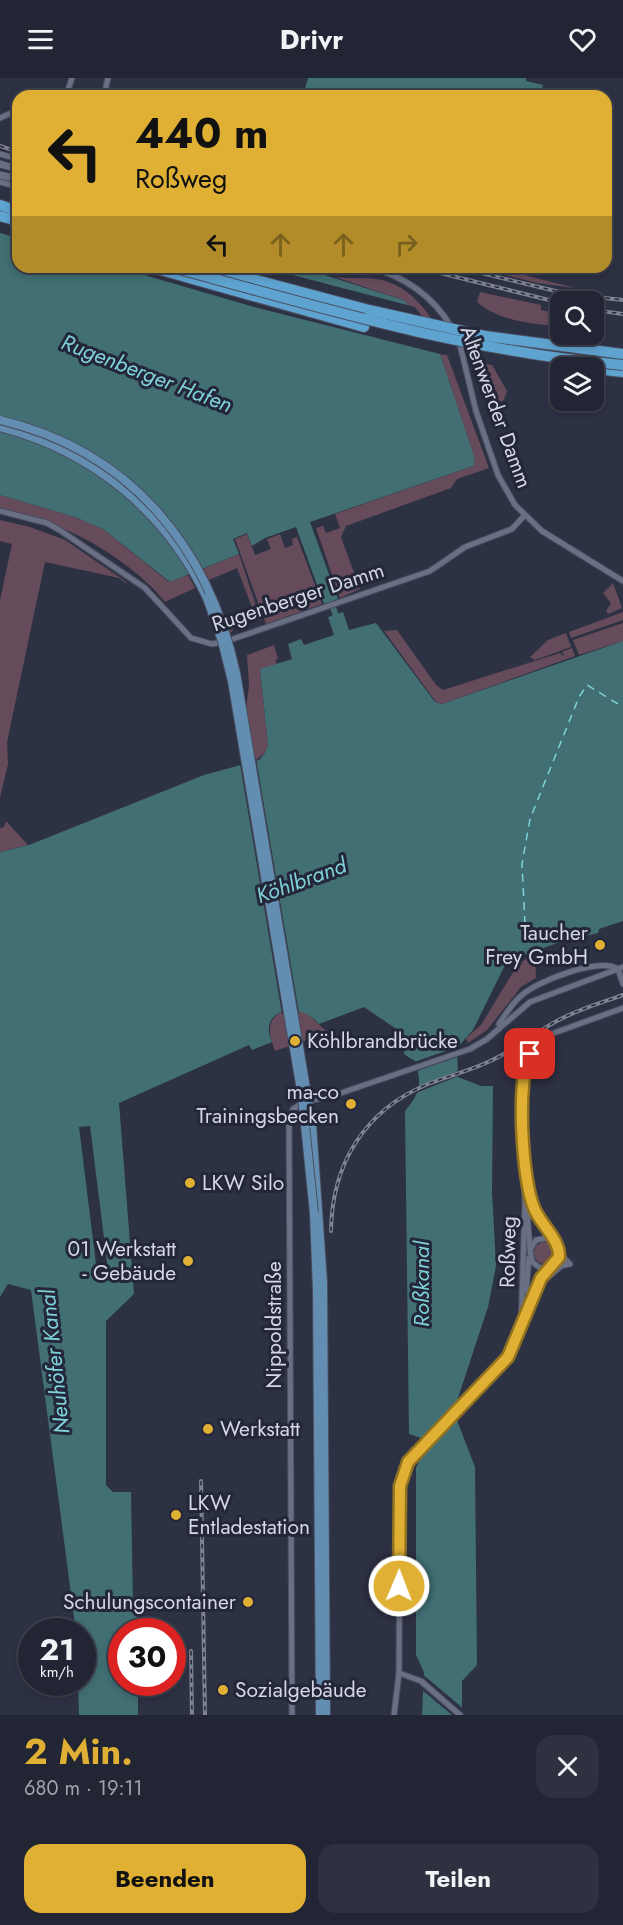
<!DOCTYPE html>
<html lang="de">
<meta charset="utf-8">
<style>
:root{--surface:#222533;--page:#2e313f;--text:#f1f3f6;--muted:#a2a5ac;--line:#3f424e;--accent:#dfb033}
body{margin:0;font-family:Jost,sans-serif;background:var(--page);color:var(--text);height:100vh;display:flex;flex-direction:column;font-size:22px;white-space:nowrap}
*{box-sizing:border-box;margin:0}
p{font-size:20px;color:var(--muted)}
.icon{flex:none;width:33px;height:33px;fill:none;stroke:currentColor;stroke-width:2;stroke-linecap:round;stroke-linejoin:round}
.map{position:relative;height:1637px;overflow:hidden}
.sheet{display:flex;flex-direction:column;background:var(--surface);flex:1}
.sheet>*{flex:none}
.top-card{position:absolute;left:12px;top:12px;width:600px;height:183px;border-radius:18px;box-shadow:0 3px 9px #0003,0 0 0 2px var(--line);background:#dfb033;color:#111;overflow:hidden}
.buttons{position:absolute;left:550px;top:213px;display:grid;gap:12px}
.buttons a{display:grid;place-items:center;width:54px;height:54px;border-radius:12px;background:var(--surface);box-shadow:0 3px 9px #0003,0 0 0 2px var(--line);font-size:30px}
.speed{position:absolute;left:18px;top:1540px;display:flex;gap:12px;font-size:30px;font-weight:700;text-align:center}
.speed>*{display:grid;place-content:center;width:78px;height:78px;border-radius:50%;background:var(--surface);box-shadow:0 3px 9px #0003,0 0 0 2px var(--line);line-height:1}
.speed small{font-size:15px;font-weight:400}
.speed .limit{border:9px solid #d22;background:#fff;color:#111}
.pin{position:absolute;display:grid;place-items:center;width:51px;height:51px;color:#fff;margin:-26px;border-radius:12px;box-shadow:0 3px 9px #0006}
.me{position:absolute;width:66px;margin:-33px;rotate:1deg;stroke-linejoin:round;filter:drop-shadow(0 0 4px #0008)}
.turn{display:flex;align-items:center;gap:21px;height:126px;padding:0 24px;font-size:27px}
.turn .icon{width:78px;height:78px;stroke-width:2.5}
.turn b{display:block;font-size:42px;line-height:51px}
.lanes{display:flex;align-items:center;height:57px;padding:0 24px;background:#0003;justify-content:center;gap:30px;direction:ltr}
.lanes .off{opacity:.35}
.round{display:grid;place-items:center;flex:none;width:63px;height:63px;border-radius:18px;background:var(--page)}
.head{display:flex;align-items:center;justify-content:space-between;height:102px;padding:0 24px}
h1{font-size:36px;font-weight:700;line-height:45px;color:var(--accent)}
.primary-button{display:flex;gap:12px;margin-top:auto;padding:12px 24px}
.primary-button a{flex:1;height:69px;border-radius:18px;background:var(--accent);color:#111;font-size:24px;font-weight:700;line-height:69px;text-align:center}
.primary-button a+a{background:var(--page);color:var(--text)}
header{display:flex;justify-content:space-between;align-items:center;height:78px;padding:0 24px;background:var(--surface);font-size:27px;font-weight:700}
.map>svg:first-child{display:block}
.green{fill:#664b5b}
.water{fill:#416f74}
.pier{fill:#2d3144}
.lines{fill:none;stroke-linecap:round;stroke-linejoin:round}
.canal{stroke:#416f74;stroke-width:6}
.ferry{stroke:#7fd1d9;stroke-width:1.5;stroke-dasharray:8 6;stroke-linecap:butt}
.minor-casing{stroke:#4a4e5e;stroke-width:7}
.tertiary-casing{stroke:#4a4e5e;stroke-width:8}
.primary-casing{stroke:#4a4e5e;stroke-width:10}
.motorway-casing{stroke:#4a4e5e;stroke-width:12}
.minor{stroke:#696f84;stroke-width:5}
.tertiary{stroke:#696f84;stroke-width:7}
.primary{stroke:#638eb2;stroke-width:8}
.motorway{stroke:#5fa3d0;stroke-width:10}
.rail-casing{stroke:#7e8291;stroke-width:4}
.rail{stroke:#232739;stroke-width:1.5;stroke-dasharray:4.5;stroke-linecap:butt}
.primary-bridge-casing{stroke:#4a4e5e;stroke-width:10;stroke-linecap:butt}
.motorway-bridge-casing{stroke:#4a4e5e;stroke-width:12;stroke-linecap:butt}
.primary-bridge{stroke:#638eb2;stroke-width:8}
.motorway-bridge{stroke:#5fa3d0;stroke-width:10}
.route-casing{stroke:#917221;stroke-width:15}
.route{stroke:#dfb033;stroke-width:10}
.poi-dot{fill:#dfb033;stroke:#232739;stroke-width:2}
.labels{text-anchor:middle;stroke-width:6;stroke-linejoin:round;paint-order:stroke}
.street-label{font-size:21px;fill:#d4d8e4;stroke:#232739}
.poi-label{font-size:21px;fill:#d4d8e4;stroke:#232739;text-anchor:start}
.water-label{font-size:22px;font-style:italic;fill:#7fd1d9;stroke:#232739}
</style>
<header><svg class="icon" aria-label="menu" viewBox="0 0 24 24"><path d="M4 6h16M4 12h16M4 18h16"/></svg>Drivr<svg class="icon" aria-label="heart" viewBox="0 0 24 24"><path d="M12 20l-8-8c-3-5 5-10 8-4 3-6 11-1 8 4z"/></svg></header>
<div class="map">
<svg width="623" height="1637" viewBox="0 0 623 1637">
<rect width="100%" height="100%" fill="#2d3144"/>
<!-- green -->
<g class="green">
<path d="M472 189H493L575 210 537 205Z"/>
<path d="M335 199C351 201 367 199 382 202 410 209 430 234 441 259L403 222Z"/>
<path d="M480 214 541 227V232L561 236V249C531 245 501 244 477 224Z"/>
<path d="M440 276 447 277 489 390 457 401 451 410 346 448 341 459 360 511 340 520 316 450 323 448 326 455 340 450 335 436 473 388 475 381Z"/>
<path d="M480 285 492 287 507 313 504 322 498 325 494 319 487 322Z"/>
<path d="M0 417 75 439 103 451 169 504 188 497 195 510 165 524C140 492 92 461 54 447 37 440 18 436 0 431Z"/>
<path d="M0 442 30 449 65 462 125 503 128 507 119 500 45 484 7 664 8 686 0 720V522L12 466 0 463Z"/>
<path d="M247 456 255 477 271 471 267 461 280 456 285 470 293 467 292 461 297 459 322 526 266 546 235 461Z"/>
<path d="M239 476 261 543 251 538 244 537 229 557 227 553 239 537 253 532 237 490 209 502 203 491Z"/>
<path d="M613 505 622 530 608 536 606 533 611 525 603 515Z"/>
<path d="M623 534V542L571 560 569 554Z"/>
<path d="M623 545V563L579 577 573 562Z"/>
<path d="M397 552 436 607 443 612 560 575 565 579 562 574 572 570 575 578 442 626 436 624 384 553Z"/>
<path d="M566 555 571 569 535 582 530 579 548 562Z"/>
<path d="M274 567 278 581 275 582 277 586 260 592 268 667 265 675 252 685 245 637 249 608 247 577Z"/>
<path d="M6 743 28 767 0 774V750L4 749Z"/>
<path d="M535 876 536 900 521 909 487 952 468 965 466 960 481 947 518 886Z"/>
<path d="M290 931 307 935 328 955 275 973C267 953 266 937 290 931Z"/>
<circle cx="545" cy="1175" r="11"/>
</g>
<!-- water -->
<g class="water">
<path d="M308 0H526V3L543 7 541 15 545 17 303 18Z"/>
<path d="M0 155 18 160V189H115L137 195 140 189H309V192L403 222 410 228 440 276 475 381 473 388 310 444 338 521 324 526 296 449 265 460 252 468 247 455 233 461 239 476 170 504 103 451 75 439 0 417Z"/>
<path d="M343 534 349 552 376 545 435 624 442 626 623 563V843L599 851 598 855 560 864 507 883 473 952 457 970 458 999 481 1008H493L492 1114 496 1188 488 1229 456 1326 458 1345 475 1389 477 1587 462 1603V1637H422L424 1594 416 1577V1390L422 1376 421 1360 409 1356 405 1033C421 1013 422 1007 415 983L405 977 395 950 364 929 319 946C300 922 257 931 272 964L252 972 249 967 119 1025 134 1216 106 1243V1407L113 1414H131L133 1529 137 1531V1554H122V1605H138V1637H79L78 1605H82V1554H76L31 1212 8 1206 0 1219V774L29 767 204 697 259 682 265 675 268 667 260 591 292 581 288 566 301 561 304 567 334 557 328 539Z"/>
</g>
<!-- pier -->
<g class="pier">
<path d="M117 189 135 192 136 189H186L435 257 444 277 254 229Z"/>
<path d="M189 189H262L415 229 428 246Z"/>
<path d="M256 680 299 935 282 936 240 686Z"/>
<path d="M460 968V978L417 993 414 984Z"/>
<path d="M461 992V997L416 1015V1009Z"/>
<path d="M90 1048 109 1200 98 1202 79 1049Z"/>
<path d="M460 1324V1340L419 1378 418 1363Z"/>
<path d="M421 1595 465 1632V1637H452L421 1611Z"/>
</g>
<g class="lines">
<!-- canal -->
<path class="canal" d="M328 516 338 543"/>
<!-- ferry -->
<path class="ferry" d="M525 846 522 786 530 741 579 619 587 607 623 629"/>
<!-- minor casing -->
<g class="minor-casing">
<g id="minor">
<path d="M67 15 72 0"/>
<path d="M45 18 61 15 82 18"/>
<path d="M104 18 108 0"/>
<path d="M0 40 18 32"/>
<path d="M0 76 18 81"/>
<path d="M0 104 18 109"/>
<path d="M369 189C404 198 433 218 452 250"/>
<path d="M459 263 476 333 498 397 515 427 542 453 623 503"/>
<path d="M0 433 47 445 61 453 145 510 191 560 212 566 230 562 430 493 465 469 512 451 524 438"/>
<path d="M618 891 623 906"/>
<path d="M499 946C506 936 512 925 522 917 538 903 599 879 618 891"/>
<path d="M527 1101C529 1110 530 1120 533 1129 537 1139 582 1191 544 1190 538 1190 535 1187 532 1183L530 1172 536 1162 547 1160 557 1167"/>
<path d="M527 1132 530 1171"/>
<path d="M552 1189 570 1186 559 1175"/>
<path d="M539 1207 560 1189"/>
<path d="M526 1213 529 1180"/>
<path d="M524 1235 541 1200 549 1189"/>
<path d="M399 1595 421 1603 460 1637"/>
<path d="M292 1637 289 1042 293 1031 304 1024 338 1016 470 971 487 961 530 924 623 889"/>
<path d="M394 1637 399 1595 400 1408 411 1379 508 1279 521 1250 525 1125 523 1010 526 983 537 966 554 955 623 930"/>
</g>
</g>
<!-- tertiary casing -->
<g class="tertiary-casing">
<g id="tertiary">
<path d="M0 86 18 91"/>
<path d="M0 97 18 101"/>
</g>
</g>
<!-- primary casing -->
<g class="primary-casing">
<g id="primary">
<path d="M0 349C93 373 166 434 207 520"/>
<path d="M312 1046 323 1204 326 1637"/>
<path d="M314 1135 317 1211 320 1637"/>
</g>
</g>
<!-- motorway casing -->
<g class="motorway-casing">
<g id="motorway">
<path d="M0 127 18 133"/>
<path d="M0 138 18 143"/>
<path d="M150 189 364 249"/>
<path d="M207 189 369 232"/>
<path d="M594 291 623 294"/>
</g>
</g>
<!-- minor -->
<use href="#minor" class="minor"/>
<!-- tertiary -->
<use href="#tertiary" class="tertiary"/>
<!-- primary -->
<use href="#primary" class="primary"/>
<!-- motorway -->
<use href="#motorway" class="motorway"/>
<!-- rail casing -->
<g class="rail-casing">
<g id="rail">
<path d="M0 68 18 74"/>
<path d="M416 189 561 225"/>
<path d="M439 189 462 195"/>
<path d="M456 189 568 216 623 222"/>
<path d="M594 232 623 236"/>
<path d="M331 1153C332 1085 365 1032 428 1006 448 998 469 993 488 984 512 974 532 957 555 944 576 932 601 925 623 917"/>
<path d="M201 1403 205 1637"/>
<path d="M191 1573 192 1637"/>
</g>
</g>
<!-- rail -->
<use href="#rail" class="rail"/>
<!-- primary-bridge casing -->
<g class="primary-bridge-casing">
<g id="primary-bridge">
<path d="M0 342C130 373 208 468 236 595L312 1046"/>
<path d="M207 520 222 563 232 603 302 1018 314 1135"/>
</g>
</g>
<!-- motorway-bridge casing -->
<g class="motorway-bridge-casing">
<g id="motorway-bridge">
<path d="M172 189C321 230 468 274 623 287"/>
<path d="M369 232 485 258 623 276"/>
</g>
</g>
<!-- primary-bridge -->
<use href="#primary-bridge" class="primary-bridge"/>
<!-- motorway-bridge -->
<use href="#motorway-bridge" class="motorway-bridge"/>
</g>
<g class="lines">
<!-- route casing -->
<g class="route-casing">
<path id="route" d="M399 1508 400 1408 408 1384 508 1279 541 1200 559 1179C560 1161 540 1146 534 1130 522 1102 516 1002 530 976"/>
</g>
<!-- route -->
<use href="#route" class="route"/>
</g>
<!-- markers -->
<g class="poi-dot">
<circle cx="600" cy="867" r="6"/>
<circle cx="295" cy="963" r="6"/>
<circle cx="351" cy="1026" r="6"/>
<circle cx="190" cy="1105" r="6"/>
<circle cx="188" cy="1183" r="6"/>
<circle cx="208" cy="1351" r="6"/>
<circle cx="176" cy="1437" r="6"/>
<circle cx="248" cy="1524" r="6"/>
<circle cx="223" cy="1612" r="6"/>
</g>
<g class="labels">
<!-- street labels -->
<g class="street-label">
<text transform="translate(496 329) rotate(70)" y="7">Altenwerder Damm</text>
<text transform="translate(298 519) rotate(-18)" y="7">Rugenberger Damm</text>
<text transform="translate(508 1174) rotate(-89)" y="7">Roßweg</text>
<text transform="translate(274 1247) rotate(-90)" y="7">Nippoldstraße</text>
</g>
<!-- poi labels -->
<g class="poi-label">
<text x="588" y="862" text-anchor="end">Taucher<tspan x="588" dy="24">Frey GmbH</tspan></text>
<text x="307" y="970">Köhlbrandbrücke</text>
<text x="339" y="1021" text-anchor="end">ma-co<tspan x="339" dy="24">Trainingsbecken</tspan></text>
<text x="202" y="1112">LKW Silo</text>
<text x="176" y="1178" text-anchor="end">01 Werkstatt<tspan x="176" dy="24">- Gebäude</tspan></text>
<text x="220" y="1358">Werkstatt</text>
<text x="188" y="1432">LKW<tspan x="188" dy="24">Entladestation</tspan></text>
<text x="236" y="1531" text-anchor="end">Schulungscontainer</text>
<text x="235" y="1619">Sozialgebäude</text>
</g>
<!-- water labels -->
<g class="water-label">
<text transform="translate(147 295) rotate(21)" y="8">Rugenberger Hafen</text>
<text transform="translate(301 802) rotate(-20)" y="8">Köhlbrand</text>
<text transform="translate(421 1206) rotate(-90)" y="8">Roßkanal</text>
<text transform="translate(54 1284) rotate(-96)" y="8">Neuhöfer Kanal</text>
</g>
</g>
</svg>
<div class="buttons">
<a><svg class="icon" aria-label="search" viewBox="0 0 24 24"><circle cx="10" cy="10" r="6"/><path d="M15 15l6 6"/></svg></a>
<a><svg class="icon" aria-label="layers" viewBox="0 0 24 24"><path d="M12 4l9 5-9 5-9-5zM3 14l9 5 9-5"/></svg></a>
</div>
<div class="speed"><div>21<small>km/h</small></div><div class="limit">30</div></div>
<div class="pin" style="left:530px;top:976px;background:#d93025"><svg class="icon" aria-label="arrive" viewBox="0 0 24 24"><path d="M6 21V4h12l-3 4 3 4H6"/></svg></div>
<svg class="me" style="left:399px;top:1508px" viewBox="-20 -20 40 40"><circle r="17" fill="#dfb033" stroke="#fff" stroke-width="3"/><path d="M0-11L8 9 0 5-8 9z" fill="#fff"/></svg>
<div class="top-card">
<div class="turn"><svg class="icon" aria-label="left" viewBox="0 0 24 24"><path d="M17 20v-9H6M10 6l-5 5 5 5"/></svg><div><b>440 m</b>Roßweg</div></div>
<div class="lanes"><svg class="icon" aria-label="left" viewBox="0 0 24 24"><path d="M17 20v-9H6M10 6l-5 5 5 5"/></svg><svg class="icon off" aria-label="ahead" viewBox="0 0 24 24"><path d="M12 20V5M6 11l6-6 6 6"/></svg><svg class="icon off" aria-label="ahead" viewBox="0 0 24 24"><path d="M12 20V5M6 11l6-6 6 6"/></svg><svg class="icon off" aria-label="right" viewBox="0 0 24 24"><path d="M7 20v-9h11M14 6l5 5-5 5"/></svg></div>
</div>
</div>
<section class="sheet">
<div class="head"><div><h1>2 Min.</h1><p>680 m · 19:11</p></div><a class="round"><svg class="icon" aria-label="close" viewBox="0 0 24 24"><path d="M6 6l12 12M18 6L6 18"/></svg></a></div>
<div class="primary-button"><a>Beenden</a><a>Teilen</a></div>
</section>
